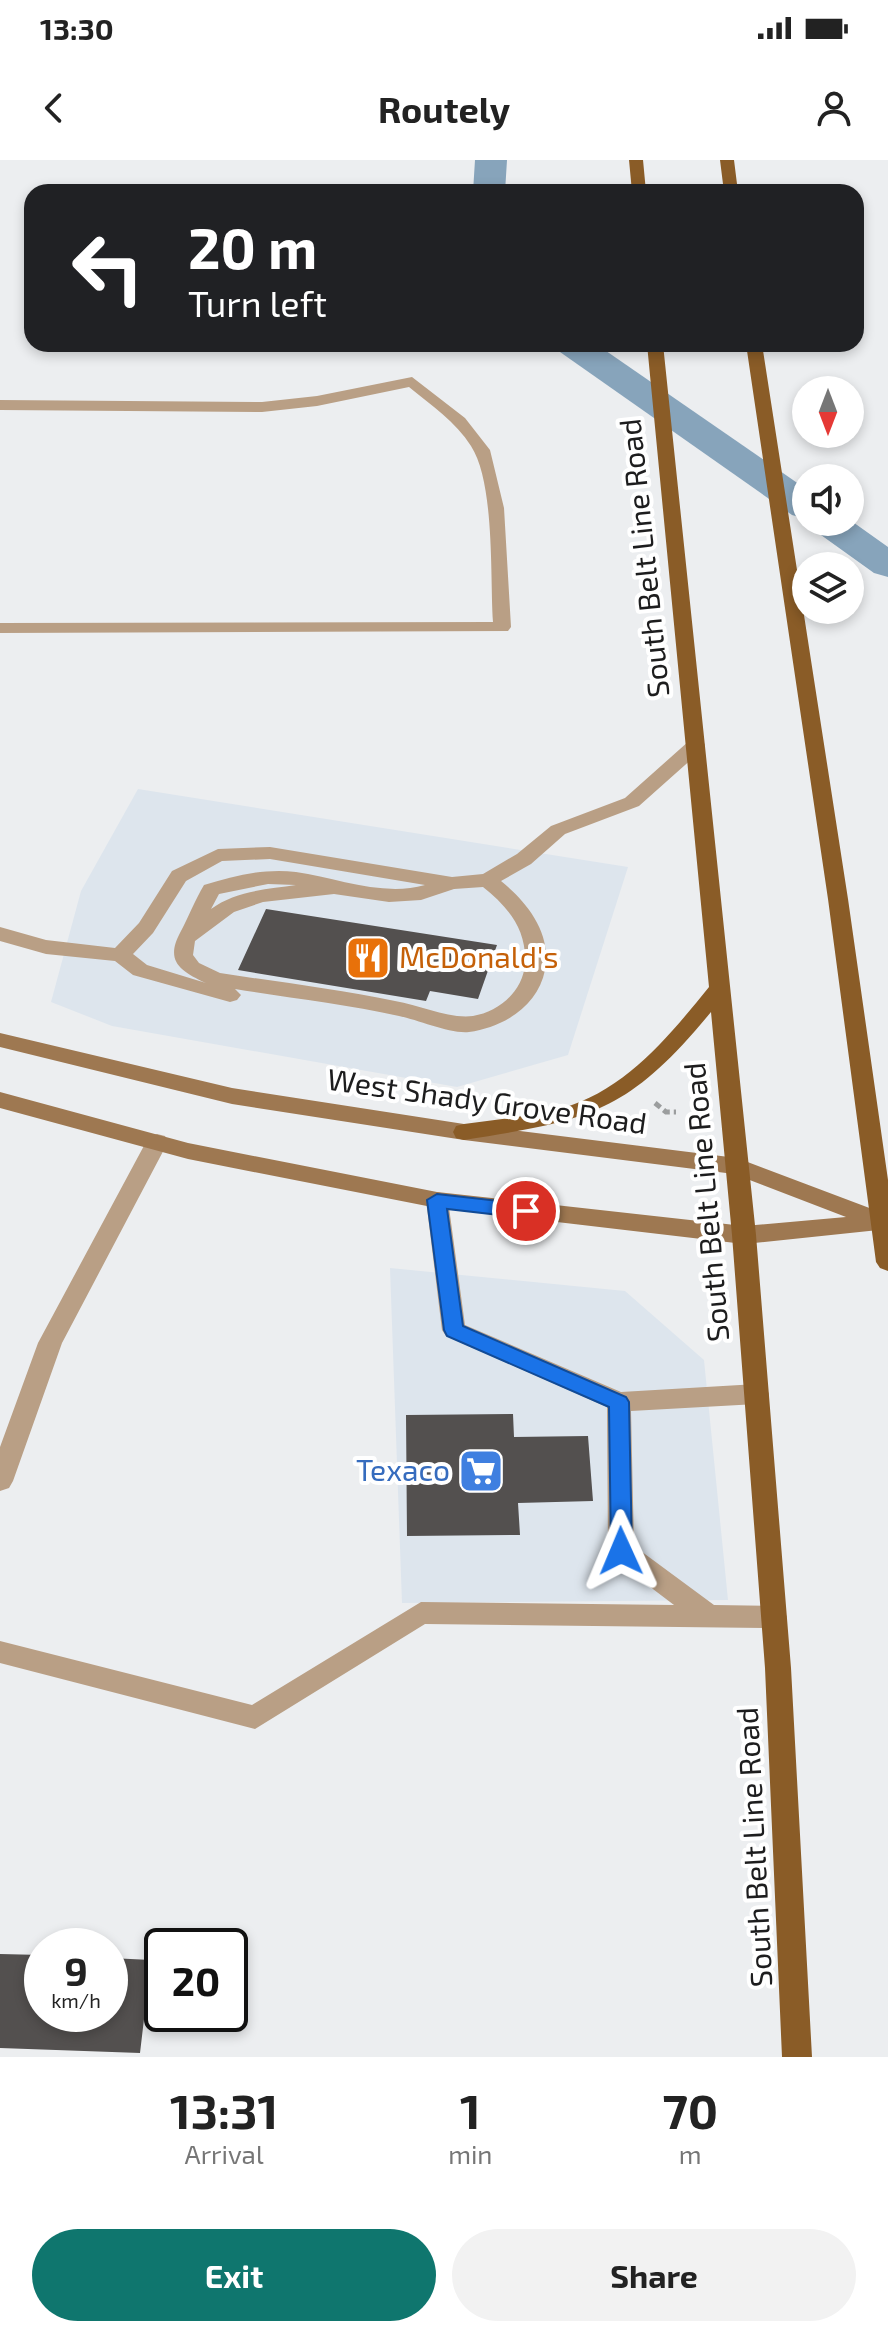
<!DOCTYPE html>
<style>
:root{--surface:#fff;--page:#f2f2f2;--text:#222;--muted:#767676;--accent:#0f766e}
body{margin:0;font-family:"Exo 2",sans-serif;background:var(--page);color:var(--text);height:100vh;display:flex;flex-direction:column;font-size:30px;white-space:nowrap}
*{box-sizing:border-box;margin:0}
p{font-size:26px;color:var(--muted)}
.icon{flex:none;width:44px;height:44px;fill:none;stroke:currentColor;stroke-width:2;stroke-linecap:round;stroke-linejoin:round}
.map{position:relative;height:1897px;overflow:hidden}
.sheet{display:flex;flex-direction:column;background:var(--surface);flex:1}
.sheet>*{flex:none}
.hud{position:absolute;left:24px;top:24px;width:840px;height:168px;border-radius:24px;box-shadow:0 4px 12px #0003;background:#202124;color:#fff;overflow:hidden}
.needle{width:52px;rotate:180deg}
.buttons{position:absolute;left:792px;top:216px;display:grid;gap:16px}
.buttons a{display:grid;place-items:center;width:72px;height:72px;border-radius:50%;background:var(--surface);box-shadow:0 4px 12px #0003;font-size:40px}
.speed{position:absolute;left:24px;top:1768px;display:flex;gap:16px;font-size:40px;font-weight:700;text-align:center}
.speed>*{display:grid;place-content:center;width:104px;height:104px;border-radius:50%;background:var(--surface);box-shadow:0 4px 12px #0003;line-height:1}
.speed small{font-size:20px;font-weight:400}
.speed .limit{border:4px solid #111;border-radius:12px;background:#fff;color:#111}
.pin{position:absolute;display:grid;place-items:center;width:68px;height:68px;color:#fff;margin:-34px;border:4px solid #fff;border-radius:50%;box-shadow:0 2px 8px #0007}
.me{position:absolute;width:88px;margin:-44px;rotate:359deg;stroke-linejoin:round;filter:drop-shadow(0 0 6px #0008)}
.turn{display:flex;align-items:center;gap:28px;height:168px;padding:0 32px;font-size:36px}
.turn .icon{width:104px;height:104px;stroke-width:2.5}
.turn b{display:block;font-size:56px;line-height:68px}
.eta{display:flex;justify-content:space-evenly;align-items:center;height:136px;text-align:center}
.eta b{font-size:48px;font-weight:700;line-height:56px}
.action{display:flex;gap:16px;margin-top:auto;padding:16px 32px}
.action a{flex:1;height:92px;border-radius:48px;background:var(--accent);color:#fff;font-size:32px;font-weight:700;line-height:92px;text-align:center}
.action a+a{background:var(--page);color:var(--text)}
.status{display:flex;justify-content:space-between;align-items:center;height:56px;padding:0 40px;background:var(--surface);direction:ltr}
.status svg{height:22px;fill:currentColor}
header{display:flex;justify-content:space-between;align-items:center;height:104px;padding:0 32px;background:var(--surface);font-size:36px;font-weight:700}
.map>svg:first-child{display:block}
.built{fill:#dde5ed}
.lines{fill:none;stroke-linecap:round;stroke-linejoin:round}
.canal{fill:#87a4bb;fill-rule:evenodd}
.building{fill:#53504f}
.path{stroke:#9b9d9e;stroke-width:5;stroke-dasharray:7 4;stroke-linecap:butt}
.service{fill:#b99f85;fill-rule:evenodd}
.secondary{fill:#9e7851;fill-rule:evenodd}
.primary{fill:#8a5c27;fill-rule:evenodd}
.route{fill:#1a73e8;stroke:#114b97;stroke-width:2}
.labels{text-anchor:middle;stroke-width:8;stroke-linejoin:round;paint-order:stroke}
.street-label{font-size:30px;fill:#1d1d1e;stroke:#fff}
.food-label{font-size:30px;fill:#c56008;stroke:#fff;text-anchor:start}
.shop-label{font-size:30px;fill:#366cbe;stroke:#fff;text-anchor:end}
</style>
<div class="status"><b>13:30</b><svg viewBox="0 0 49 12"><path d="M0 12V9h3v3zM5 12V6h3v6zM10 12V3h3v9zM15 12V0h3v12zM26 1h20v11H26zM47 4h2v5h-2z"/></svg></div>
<header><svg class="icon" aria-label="back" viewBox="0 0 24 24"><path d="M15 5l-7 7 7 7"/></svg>Routely<svg class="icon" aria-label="person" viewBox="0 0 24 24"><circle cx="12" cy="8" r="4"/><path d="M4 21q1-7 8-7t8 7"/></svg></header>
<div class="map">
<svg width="888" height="1897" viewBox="0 0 888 1897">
<rect width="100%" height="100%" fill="#eceef0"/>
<!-- built -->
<g class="built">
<path d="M138 629 628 707 568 895 457 927 112 866 51 842 81 731Z"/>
<path d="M390 1108 625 1131 704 1200 728 1440 402 1443Z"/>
</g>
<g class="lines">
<!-- canal -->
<g class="canal">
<path d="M475 0H507L505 32H473Z"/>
<path d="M555 184H596L806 329V359L792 355 560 192Z"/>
<path d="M850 360 888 387V417L874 413 814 370 809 362H850Z"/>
</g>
</g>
<!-- building -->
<g class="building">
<path d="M266 749 497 785 478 839 430 831 426 841 238 810Z"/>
<path d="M513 1254 514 1277 588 1276 593 1341 518 1343 520 1375 407 1376 406 1255Z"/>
<path d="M0 1794 42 1795V1854H110V1798L151 1800 140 1893 0 1888Z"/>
</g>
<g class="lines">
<!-- path -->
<path class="path" d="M655 943 666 952H676"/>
<!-- service -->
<g class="service">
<path d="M412 217 465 258 490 290 504 348 511 467 508 471 0 473V463L493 462C490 417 495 323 471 286 456 262 431 245 409 227L317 246 262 252 0 250V240L262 242 317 236Z"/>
<path d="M696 579 703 581 705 585 703 589 639 646 565 674 531 704 501 721C527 742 552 773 545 810 538 846 504 867 469 872 450 874 419 860 399 856 345 844 289 838 235 829L241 835 237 840 230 842 133 815 115 801 46 794 0 781V767L46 780 115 788 139 763 172 711 218 689 270 687 452 717 483 714 517 694 551 666 625 638 689 581ZM270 699 425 725C383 737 337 718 296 712 264 708 234 716 204 725 195 740 188 758 181 771 165 800 178 810 206 823L147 805 133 794 153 773 186 721 222 701ZM268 724 296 725C268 729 235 731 211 749L219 734ZM483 727C508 747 527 769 525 804 523 831 499 852 473 856 448 859 420 845 395 841 337 829 278 822 220 813L199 803 193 795 195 781 234 752 263 742 334 734 389 742 421 740 454 729Z"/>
<path d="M157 974 165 976 168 982 62 1183 13 1321 9 1328 0 1331V1287L38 1183 146 982 149 976Z"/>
<path d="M437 1032 445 1034 448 1040 465 1165 621 1232 757 1224 766 1227 769 1234 766 1241 757 1244 631 1251 634 1386 714 1445 774 1446 783 1449 787 1457 783 1465 774 1468 425 1464 255 1569 0 1503V1481L252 1545 421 1442 674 1445 612 1398 608 1391 607 1247 446 1176 442 1170 426 1040 429 1034Z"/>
</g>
<!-- secondary -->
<path class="secondary" d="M0 873 232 928 464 964 737 998 888 1055V1069L744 1084 437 1048 188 999 0 948V932L188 983 437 1032 744 1066 846 1057 734 1014 464 980 232 944 0 887Z"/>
<!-- primary -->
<g class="primary">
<path d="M629 0H643L646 32H632Z"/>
<path d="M720 0H734L738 32H724Z"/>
<path d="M647 184H663L756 1075 791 1508 812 1897H782L765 1508 732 1075 711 852C627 954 589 960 464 980L456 978 453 972 456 966 464 964C497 959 530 957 562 948 625 931 670 875 709 827Z"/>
<path d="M746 184H762L848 739 888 1020V1111L880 1108 876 1102 828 739Z"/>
</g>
</g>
<!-- route -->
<path class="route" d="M437 1034 526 1044 535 1051 526 1058 447 1049 463 1166 626 1237 629 1242 632 1391 629 1397 621 1399 614 1397 611 1391 609 1247 447 1176 444 1170 427 1040Z"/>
<!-- icons -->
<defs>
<g id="restaurant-square" transform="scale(2.3)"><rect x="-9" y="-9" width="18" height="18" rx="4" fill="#e8710a" stroke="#fff"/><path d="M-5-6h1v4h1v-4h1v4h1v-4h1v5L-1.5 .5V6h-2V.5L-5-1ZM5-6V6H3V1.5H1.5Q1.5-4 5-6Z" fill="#fff"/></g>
<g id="supermarket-square" transform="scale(2.3)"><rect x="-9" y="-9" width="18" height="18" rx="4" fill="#3f7fe0" stroke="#fff"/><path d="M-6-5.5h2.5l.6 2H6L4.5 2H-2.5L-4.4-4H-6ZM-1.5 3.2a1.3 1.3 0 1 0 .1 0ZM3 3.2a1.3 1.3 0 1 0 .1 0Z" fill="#fff"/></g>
</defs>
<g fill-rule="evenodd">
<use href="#restaurant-square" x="368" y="798"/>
<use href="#supermarket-square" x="481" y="1311"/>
</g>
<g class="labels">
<!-- street labels -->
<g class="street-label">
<text transform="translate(645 398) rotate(-96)" y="10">South Belt Line Road</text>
<text transform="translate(487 942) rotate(8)" y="10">West Shady Grove Road</text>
<text transform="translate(707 1042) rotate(-95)" y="10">South Belt Line Road</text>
<text transform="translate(755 1687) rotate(-93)" y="10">South Belt Line Road</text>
</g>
<!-- food labels -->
<g class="food-label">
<text x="399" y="808">McDonald's</text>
</g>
<!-- shop labels -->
<g class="shop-label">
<text x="450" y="1321">Texaco</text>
</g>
</g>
</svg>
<div class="buttons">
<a><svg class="needle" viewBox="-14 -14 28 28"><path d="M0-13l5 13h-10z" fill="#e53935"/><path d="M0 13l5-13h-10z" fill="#767676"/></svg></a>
<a><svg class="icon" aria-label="sound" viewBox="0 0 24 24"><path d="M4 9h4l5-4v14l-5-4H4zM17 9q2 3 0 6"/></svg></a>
<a><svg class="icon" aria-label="layers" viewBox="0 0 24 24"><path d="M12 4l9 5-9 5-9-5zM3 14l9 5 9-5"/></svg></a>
</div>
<div class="speed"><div>9<small>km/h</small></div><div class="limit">20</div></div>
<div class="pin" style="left:526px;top:1051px;background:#d93025"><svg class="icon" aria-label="arrive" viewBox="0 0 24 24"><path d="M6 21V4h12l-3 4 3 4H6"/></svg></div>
<svg class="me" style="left:621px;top:1391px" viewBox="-20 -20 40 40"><path d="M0-17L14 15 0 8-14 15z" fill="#1a73e8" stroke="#fff" stroke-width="4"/></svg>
<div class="hud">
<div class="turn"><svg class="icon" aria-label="left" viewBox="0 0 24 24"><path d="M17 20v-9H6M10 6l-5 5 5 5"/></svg><div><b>20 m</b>Turn left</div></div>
</div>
</div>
<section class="sheet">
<div class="eta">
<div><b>13:31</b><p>Arrival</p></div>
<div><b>1</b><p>min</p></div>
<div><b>70</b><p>m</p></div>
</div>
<div class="action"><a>Exit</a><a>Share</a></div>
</section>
